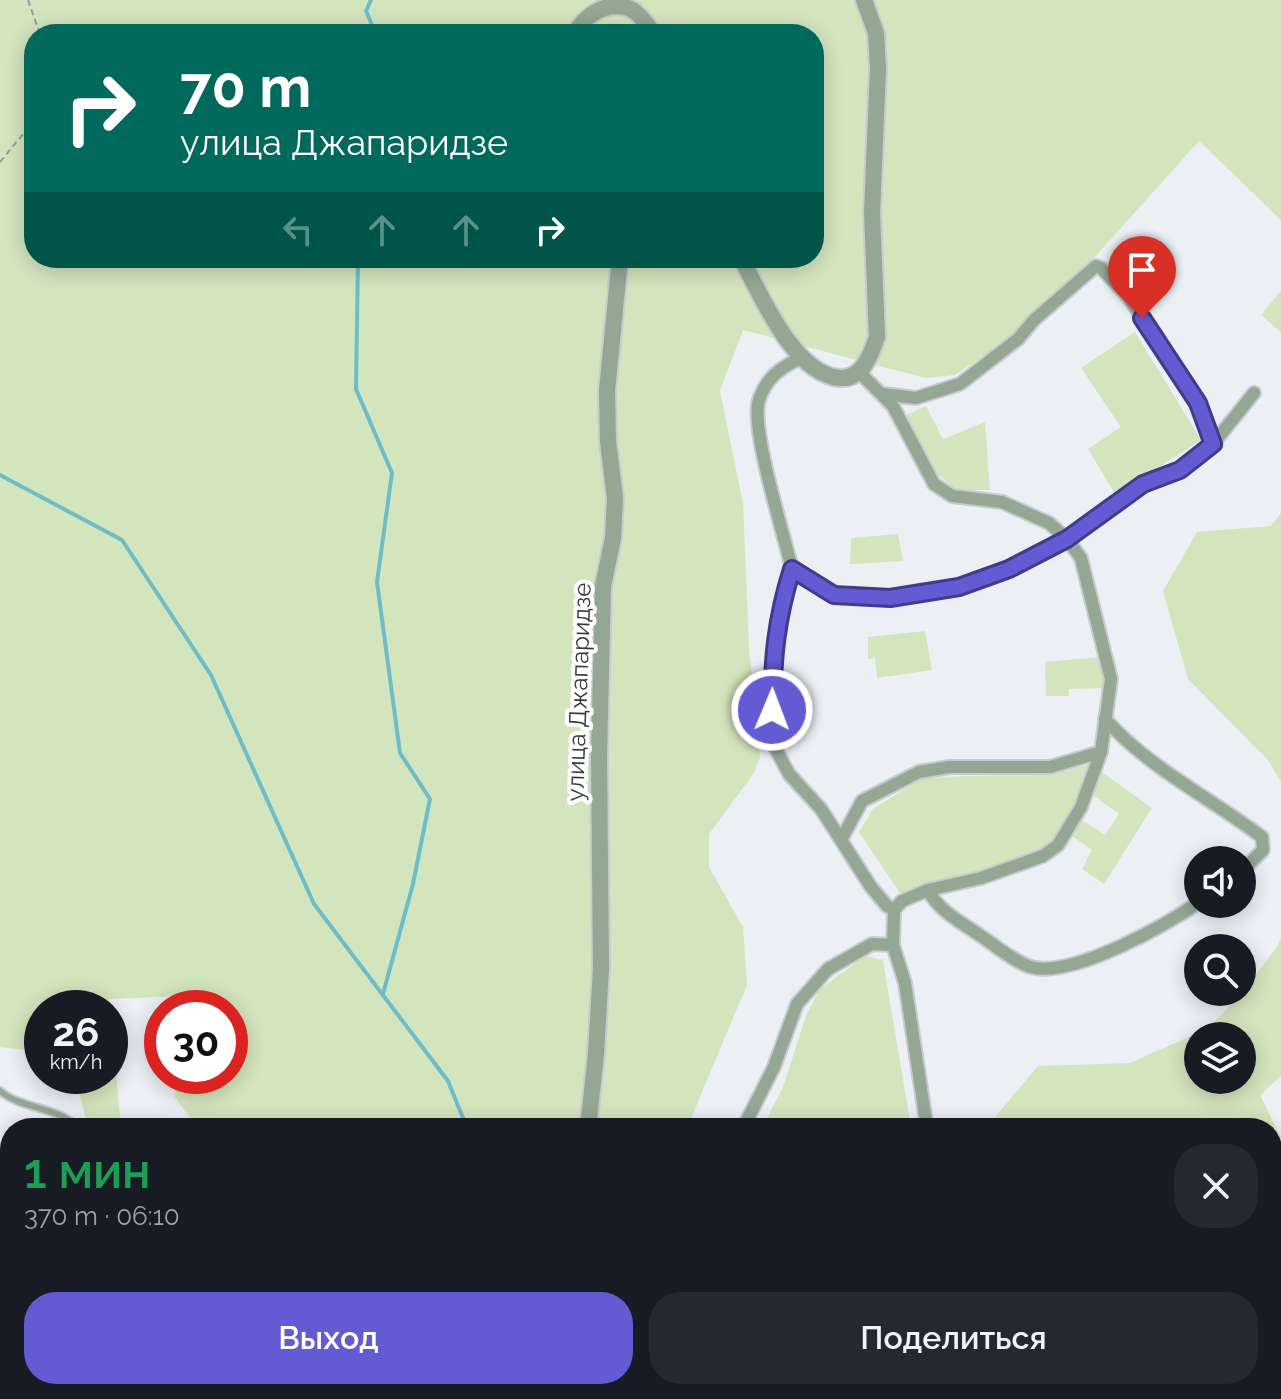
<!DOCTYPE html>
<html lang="ru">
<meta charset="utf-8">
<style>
:root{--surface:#171b24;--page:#242831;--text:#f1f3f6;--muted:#9ea1a6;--accent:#635bd4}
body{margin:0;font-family:Raleway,sans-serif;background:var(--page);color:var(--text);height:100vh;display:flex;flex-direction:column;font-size:30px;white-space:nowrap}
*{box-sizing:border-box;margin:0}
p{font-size:26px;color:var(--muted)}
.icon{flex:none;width:44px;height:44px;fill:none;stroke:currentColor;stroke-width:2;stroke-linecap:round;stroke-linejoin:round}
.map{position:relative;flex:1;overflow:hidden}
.drawer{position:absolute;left:0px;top:1118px;width:1282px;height:282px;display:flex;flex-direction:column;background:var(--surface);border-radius:32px 32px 0 0;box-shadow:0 4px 20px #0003}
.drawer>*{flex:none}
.banner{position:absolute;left:24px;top:24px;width:800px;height:244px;border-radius:32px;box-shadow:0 4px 20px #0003;background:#00695c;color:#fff;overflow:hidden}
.tools{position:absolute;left:1184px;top:846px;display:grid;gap:16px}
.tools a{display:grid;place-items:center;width:72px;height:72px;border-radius:50%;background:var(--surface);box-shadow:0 4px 20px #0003;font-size:40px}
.speed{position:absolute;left:24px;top:990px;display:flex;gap:16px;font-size:40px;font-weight:700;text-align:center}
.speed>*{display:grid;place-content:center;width:104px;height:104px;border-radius:50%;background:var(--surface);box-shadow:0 4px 20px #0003;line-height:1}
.speed small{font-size:20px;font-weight:400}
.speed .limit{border:12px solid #d22;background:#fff;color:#111}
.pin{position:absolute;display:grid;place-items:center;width:68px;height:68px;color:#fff;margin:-82px -34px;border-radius:50% 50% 50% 0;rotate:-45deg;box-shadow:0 0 8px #0007}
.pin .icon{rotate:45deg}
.me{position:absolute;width:88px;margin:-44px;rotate:1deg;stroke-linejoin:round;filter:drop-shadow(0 0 6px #0008)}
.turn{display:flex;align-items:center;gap:28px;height:168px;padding:0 24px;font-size:36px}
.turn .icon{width:104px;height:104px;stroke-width:2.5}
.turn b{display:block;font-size:56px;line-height:68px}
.lanes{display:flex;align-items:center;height:76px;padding:0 24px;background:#0003;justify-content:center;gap:40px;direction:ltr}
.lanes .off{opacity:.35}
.round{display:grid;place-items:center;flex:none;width:84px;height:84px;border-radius:32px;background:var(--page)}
.summary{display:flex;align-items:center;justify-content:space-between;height:136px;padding:0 24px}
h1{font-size:48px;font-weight:600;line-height:60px;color:#1e9e55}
.primary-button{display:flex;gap:16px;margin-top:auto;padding:16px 24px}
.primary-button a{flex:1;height:92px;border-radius:32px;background:var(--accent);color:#fff;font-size:32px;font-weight:600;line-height:92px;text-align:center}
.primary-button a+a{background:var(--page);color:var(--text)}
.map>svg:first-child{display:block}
.green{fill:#d3e5bd;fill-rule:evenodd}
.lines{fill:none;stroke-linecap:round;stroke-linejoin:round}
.stream{stroke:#6dbdc9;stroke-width:4}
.service-casing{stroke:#c6cbcf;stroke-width:10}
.minor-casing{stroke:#c6cbcf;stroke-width:16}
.tertiary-casing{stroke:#c6cbcf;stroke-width:20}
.path{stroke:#979b9e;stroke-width:2;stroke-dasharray:6 4;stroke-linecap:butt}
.service{stroke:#94a793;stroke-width:6}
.minor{stroke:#94a793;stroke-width:12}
.tertiary{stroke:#94a793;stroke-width:16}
.route-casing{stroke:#403b8a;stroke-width:20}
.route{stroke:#635bd4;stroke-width:14}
.labels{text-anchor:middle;stroke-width:8;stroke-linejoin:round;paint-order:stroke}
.street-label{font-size:24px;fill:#36393a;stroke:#fff}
</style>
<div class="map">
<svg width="1281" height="1399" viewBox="0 0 1281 1399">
<rect width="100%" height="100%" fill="#eaf0f4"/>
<!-- green -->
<g class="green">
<path d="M0 0H1281V220L1199 141 1040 318 955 375 925 378 743 330 720 391 743 503 749 647 760 757 754 773 709 834V867L743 927 747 985 687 1128H197L175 1097 177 1076H230V1008H183L184 996 109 999 110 1008H42V1052L0 1047ZM34 34H814V258H34Z"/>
<path d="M1281 291V332L1261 315Z"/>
<path d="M1135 332 1201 440 1153 471 1114 492 1088 449 1121 427 1081 368Z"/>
<path d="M926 406 943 439 985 422 990 490H956L936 473 906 415Z"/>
<path d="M1281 513V782L1268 760 1188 679 1163 591 1197 532 1271 526Z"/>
<path d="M898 534 903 561 850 564 851 538Z"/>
<path d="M925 631 932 670 877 678 875 658 868 659V637Z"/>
<path d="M1102 657 1106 688 1069 689V696H1046L1045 662Z"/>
<path d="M1091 764 1073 807 1051 845 980 872 900 893 859 832 873 809 921 779 961 776 1052 775Z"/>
<path d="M1099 770 1152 808 1104 884 1082 869 1092 850 1069 834 1079 818 1105 835 1119 814 1090 793Z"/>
<path d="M1281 937V1076L1260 1095 1281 1138V1150L1272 1156V1128H986L1038 1066 1130 1063 1209 1028 1242 992 1277 947ZM1198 1036H1242V1080H1198Z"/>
<path d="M865 956 883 960 911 1127 930 1121 934 1128H762L783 1087 806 1016 819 990Z"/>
<path d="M110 1010 121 1128H88L75 1076H110Z"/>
<path d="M6 1152 10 1154V1187L0 1183V1165Z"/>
<path d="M1281 1159V1215L1272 1204V1200L1277 1194 1272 1184V1164Z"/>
<path d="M1272 1218 1281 1229V1264L1272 1271Z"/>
<path d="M1281 1281V1399H248L247 1390H1272V1285Z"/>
<path d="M79 1390H125L120 1399H87Z"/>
</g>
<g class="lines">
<!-- stream -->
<g class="stream">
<path d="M371 0 366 11 376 34"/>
<path d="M358 258 356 389 392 473 377 582 400 753 430 799 413 884 383 994"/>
<path d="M0 475 122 540 211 675 314 904 448 1081 467 1128"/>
<path d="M406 1399 409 1390"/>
</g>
<!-- service casing -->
<g class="service-casing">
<g id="service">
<path d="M0 1091C23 1110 58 1106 78 1128"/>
<path d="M124 1399 129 1390"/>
</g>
</g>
<!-- minor casing -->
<g class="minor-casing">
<g id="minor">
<path d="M801 358C781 367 766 378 759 400 750 427 784 535 792 569L834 595 890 598 959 587 1009 569 1067 539 1143 484 1180 470 1213 444 1254 393"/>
<path d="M859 372 893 406 934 484 952 496 1002 502 1049 523 1067 539 1081 558 1111 679 1101 752 1081 807 1058 845 1043 856 981 878 928 890C938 910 959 921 978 934 992 943 1019 966 1035 968 1077 975 1164 926 1198 903"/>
<path d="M883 394 916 398 960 384 1018 339 1034 320 1096 266 1101 268 1128 296 1198 403 1213 444"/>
<path d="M792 569 781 605 773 651 772 710 769 736 789 774 821 809 871 887 887 906 894 910"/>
<path d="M1105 719C1150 769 1209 797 1262 837L1263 850 1242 871"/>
<path d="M841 840 862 801 919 772 949 767H1050L1101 752"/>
<path d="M893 945 905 983 927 1128"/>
<path d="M743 1128 774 1067 797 1004 828 969 872 944 893 945 894 910 902 901 928 890"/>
<path d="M782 1399 790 1390"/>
</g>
</g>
<!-- tertiary casing -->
<g class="tertiary-casing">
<g id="tertiary">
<path d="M575 34C584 16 603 3 624 7 636 8 647 24 653 34"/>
<path d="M741 258C761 295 793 373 839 378 862 380 871 355 877 337L872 213 878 68 876 33 864 0"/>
<path d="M588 1128 596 1054 601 968 599 755 603 586 613 538 615 498 608 441 607 391 620 258"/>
<path d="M1272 1291 1281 1282"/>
<path d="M585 1390 590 1399"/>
<path d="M1109 1399 1128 1390"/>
</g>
</g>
<!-- path -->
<g class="path">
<path d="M28 0 40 34"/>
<path d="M0 162 34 121"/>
<path d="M1272 1212 1281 1223"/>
</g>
<!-- service -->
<use href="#service" class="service"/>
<!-- minor -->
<use href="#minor" class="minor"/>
<!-- tertiary -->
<use href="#tertiary" class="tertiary"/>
</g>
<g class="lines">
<!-- route casing -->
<g class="route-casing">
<path id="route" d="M772 710C773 657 776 620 792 569L834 595 890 598 959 587 1009 569 1067 539 1143 484 1180 470 1213 444 1198 403 1142 318"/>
</g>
<!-- route -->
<use href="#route" class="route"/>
</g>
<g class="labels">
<!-- street labels -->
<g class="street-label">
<text transform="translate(579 692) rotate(-88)" y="8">улица Джапаридзе</text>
</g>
</g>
</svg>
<div class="tools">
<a><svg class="icon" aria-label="sound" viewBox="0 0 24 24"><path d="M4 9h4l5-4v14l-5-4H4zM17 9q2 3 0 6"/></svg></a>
<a><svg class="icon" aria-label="search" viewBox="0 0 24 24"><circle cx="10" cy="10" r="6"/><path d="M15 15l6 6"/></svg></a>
<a><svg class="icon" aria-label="layers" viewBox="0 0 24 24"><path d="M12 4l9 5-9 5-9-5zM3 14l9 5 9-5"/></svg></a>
</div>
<div class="speed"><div>26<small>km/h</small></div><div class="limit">30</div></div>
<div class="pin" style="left:1142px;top:318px;background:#d93025"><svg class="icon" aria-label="arrive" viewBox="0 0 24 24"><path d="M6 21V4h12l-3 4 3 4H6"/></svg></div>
<svg class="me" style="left:772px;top:710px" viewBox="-20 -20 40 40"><circle r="17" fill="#635bd4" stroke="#fff" stroke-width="3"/><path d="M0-11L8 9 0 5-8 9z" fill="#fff"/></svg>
<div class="banner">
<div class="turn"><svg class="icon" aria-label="right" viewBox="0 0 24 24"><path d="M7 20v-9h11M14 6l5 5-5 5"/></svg><div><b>70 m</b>улица Джапаридзе</div></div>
<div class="lanes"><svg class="icon off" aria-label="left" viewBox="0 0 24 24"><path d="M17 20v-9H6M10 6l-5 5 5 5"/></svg><svg class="icon off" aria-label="ahead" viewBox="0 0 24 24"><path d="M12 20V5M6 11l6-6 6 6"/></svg><svg class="icon off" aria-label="ahead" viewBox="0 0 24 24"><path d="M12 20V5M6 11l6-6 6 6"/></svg><svg class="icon" aria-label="right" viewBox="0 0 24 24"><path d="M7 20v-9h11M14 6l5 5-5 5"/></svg></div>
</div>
<section class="drawer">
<div class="summary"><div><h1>1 мин</h1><p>370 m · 06:10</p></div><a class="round"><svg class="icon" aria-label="close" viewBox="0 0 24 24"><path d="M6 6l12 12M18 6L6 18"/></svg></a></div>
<div class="primary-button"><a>Выход</a><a>Поделиться</a></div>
</section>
</div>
